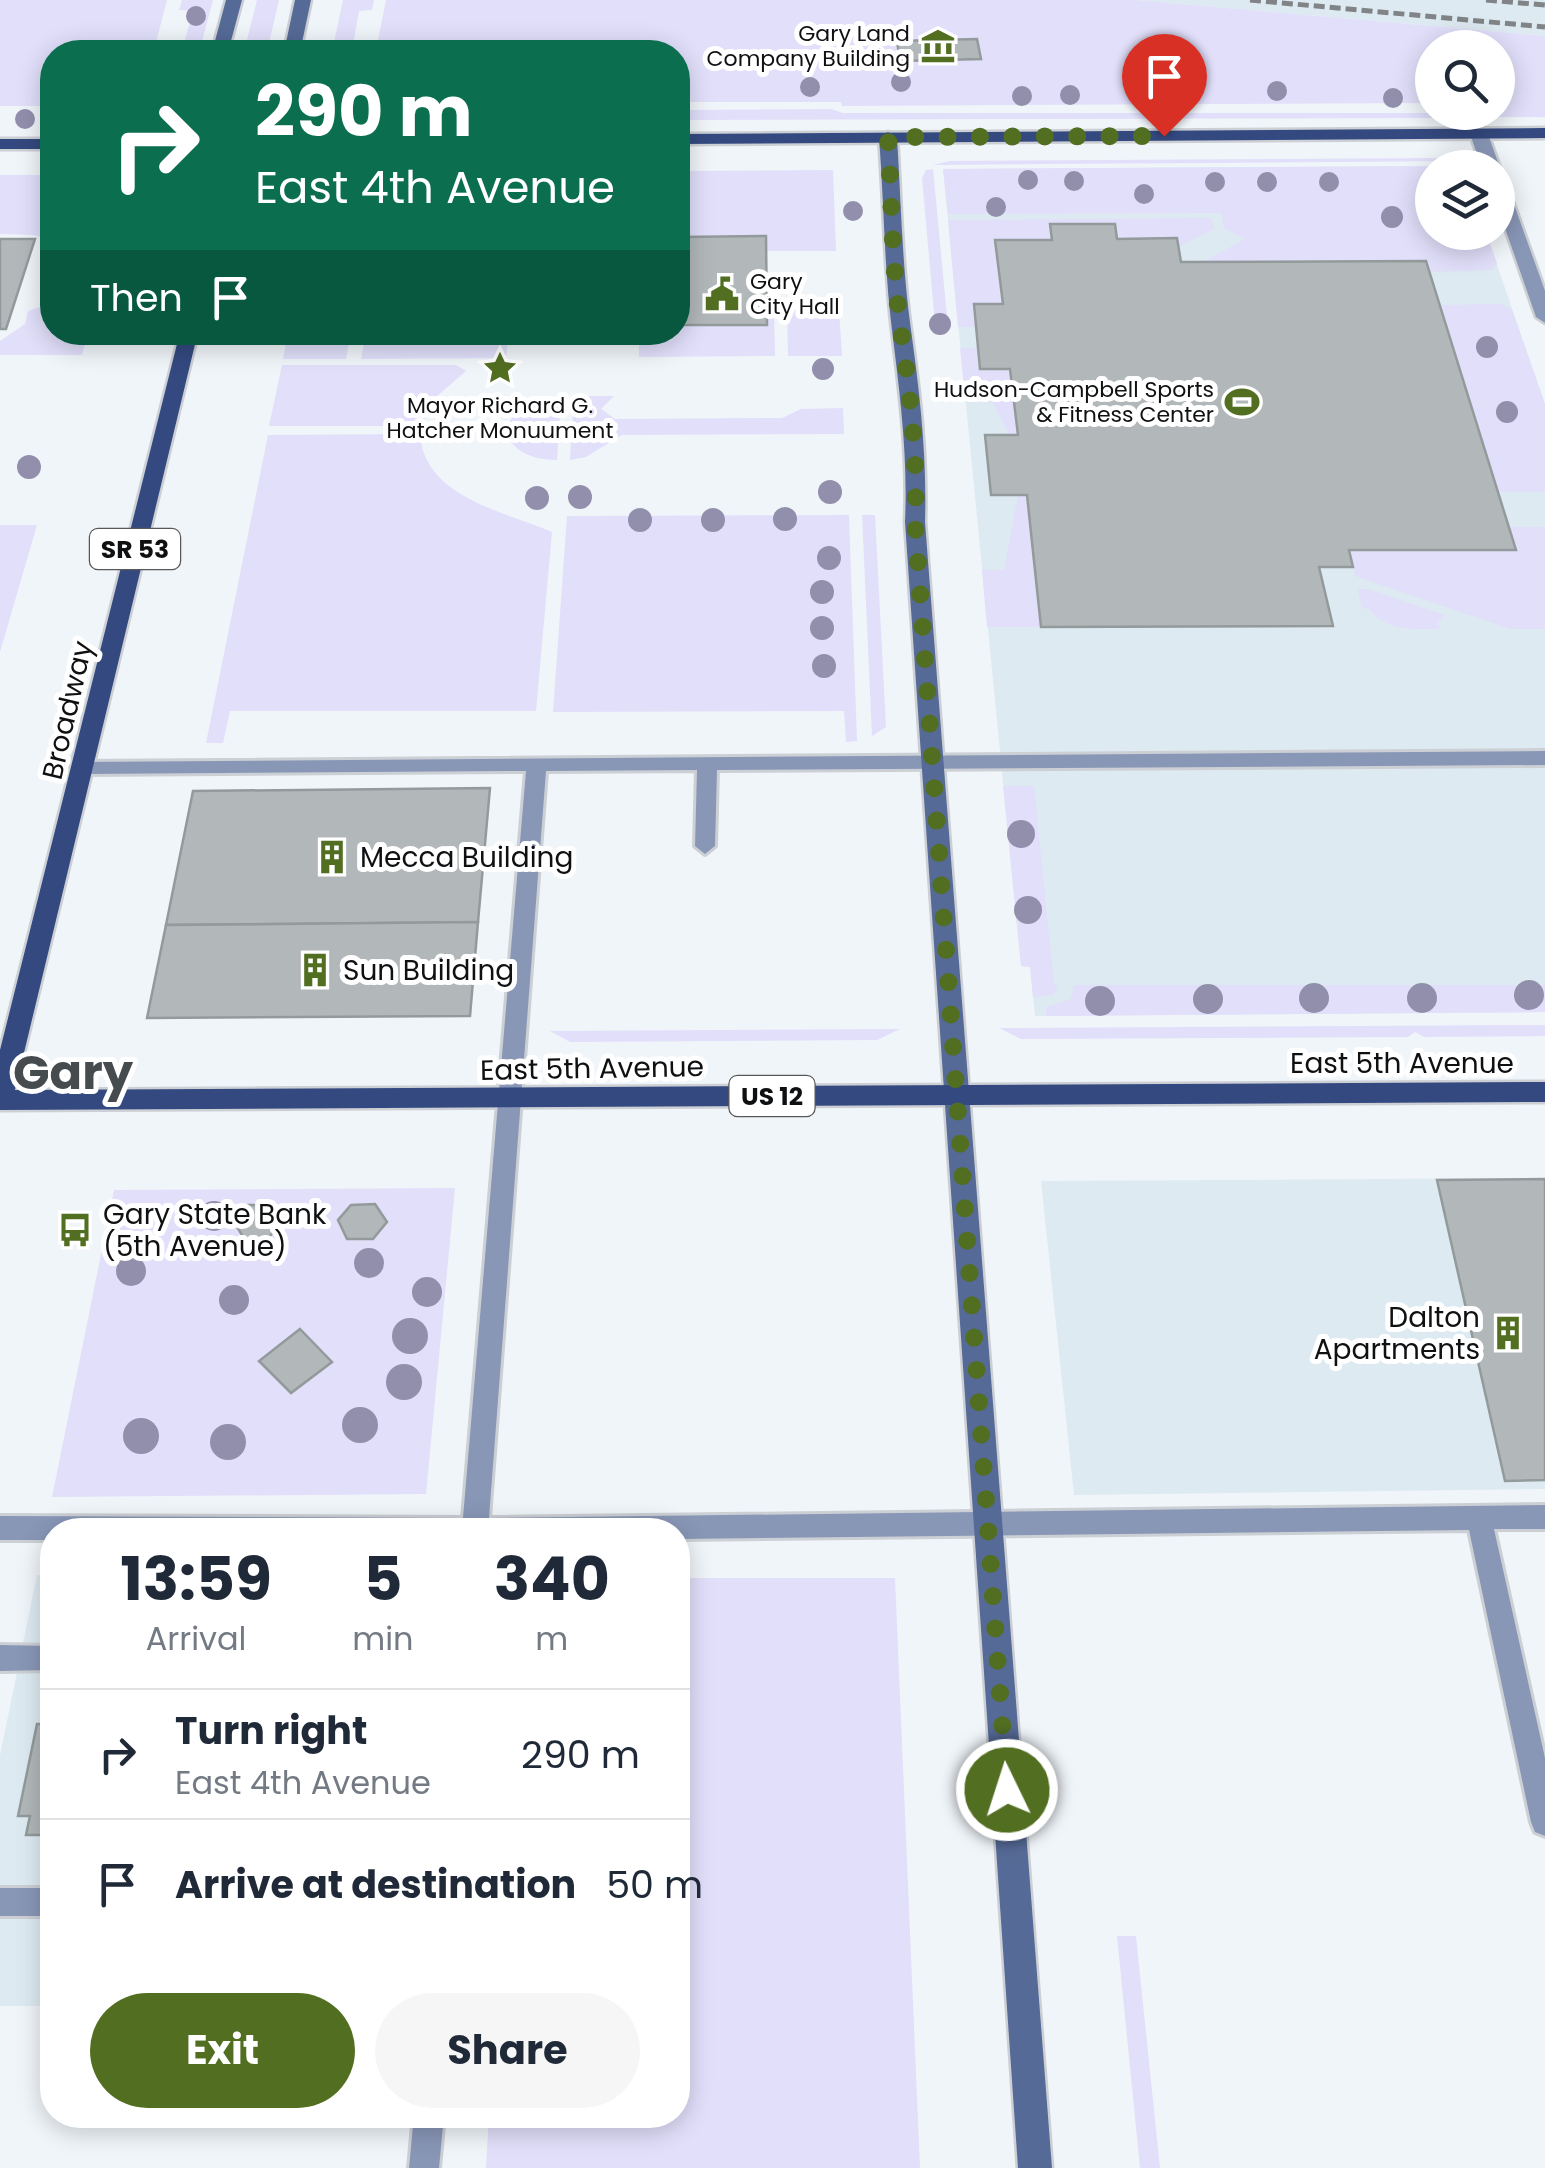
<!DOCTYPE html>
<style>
:root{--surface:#fff;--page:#f6f6f7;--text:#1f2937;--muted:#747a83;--line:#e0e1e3;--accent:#526e21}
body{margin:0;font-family:Poppins,sans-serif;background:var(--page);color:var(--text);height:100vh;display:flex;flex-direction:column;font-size:38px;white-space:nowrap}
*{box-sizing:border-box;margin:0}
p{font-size:32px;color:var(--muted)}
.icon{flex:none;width:55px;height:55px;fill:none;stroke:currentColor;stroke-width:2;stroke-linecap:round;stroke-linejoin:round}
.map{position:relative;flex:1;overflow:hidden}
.side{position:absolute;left:40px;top:1518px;width:650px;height:610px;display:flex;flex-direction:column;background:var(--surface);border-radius:40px;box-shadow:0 5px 25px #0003}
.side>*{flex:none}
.hud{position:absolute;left:40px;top:40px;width:650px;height:305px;border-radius:40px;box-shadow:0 5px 25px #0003;background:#0b6e4f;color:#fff;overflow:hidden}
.buttons{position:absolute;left:1415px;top:30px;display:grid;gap:20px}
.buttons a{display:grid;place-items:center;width:100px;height:100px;border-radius:50%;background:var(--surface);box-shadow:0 5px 25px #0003;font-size:50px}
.pin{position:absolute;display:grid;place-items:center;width:85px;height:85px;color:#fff;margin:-102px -42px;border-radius:50% 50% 50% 0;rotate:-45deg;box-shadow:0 0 10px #0007}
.pin .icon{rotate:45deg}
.me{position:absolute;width:110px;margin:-55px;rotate:356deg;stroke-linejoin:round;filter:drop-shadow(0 0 8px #0008)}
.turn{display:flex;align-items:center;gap:35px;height:210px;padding:0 50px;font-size:45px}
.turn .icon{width:130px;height:130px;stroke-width:2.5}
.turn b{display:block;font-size:70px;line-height:85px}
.then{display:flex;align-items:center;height:95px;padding:0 50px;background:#0003;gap:20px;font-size:38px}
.eta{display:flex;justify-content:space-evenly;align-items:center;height:170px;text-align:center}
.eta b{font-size:60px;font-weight:700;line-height:70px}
.primary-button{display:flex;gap:20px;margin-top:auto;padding:20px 50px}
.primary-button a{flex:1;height:115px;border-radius:60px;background:var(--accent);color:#fff;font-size:40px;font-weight:700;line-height:115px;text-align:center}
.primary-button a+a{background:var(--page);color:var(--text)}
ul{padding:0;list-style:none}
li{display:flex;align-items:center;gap:30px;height:130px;padding:0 50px;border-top:2px solid var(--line)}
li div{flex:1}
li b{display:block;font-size:38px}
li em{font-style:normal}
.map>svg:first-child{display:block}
.built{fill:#deeaf2}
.green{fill:#e1dffa}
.building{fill:#b2b8ba;stroke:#939a9c;stroke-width:2.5}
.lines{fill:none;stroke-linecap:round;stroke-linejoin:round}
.lane-casing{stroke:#ccd0d5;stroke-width:6}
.street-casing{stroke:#ccd0d5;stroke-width:5}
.secondary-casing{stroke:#ccd0d5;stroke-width:5}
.primary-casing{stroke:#ccd0d5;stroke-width:5}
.lane{fill:#8997b7;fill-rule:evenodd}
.street{fill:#8997b7;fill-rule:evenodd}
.secondary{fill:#566a97;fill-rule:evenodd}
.primary{fill:#344980;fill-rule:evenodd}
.rail{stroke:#818487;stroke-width:5;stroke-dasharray:11 5;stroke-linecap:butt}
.tree{fill:#918fac}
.route{stroke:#526e21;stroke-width:18;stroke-dasharray:0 32.4}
.labels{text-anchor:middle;stroke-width:10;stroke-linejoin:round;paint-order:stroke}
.far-poi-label{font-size:22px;fill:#0f1012;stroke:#fff;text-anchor:end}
.shield{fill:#fff;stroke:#575859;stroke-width:2.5}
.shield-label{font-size:25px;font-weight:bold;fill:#0f1012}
.street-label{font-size:28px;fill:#0f1012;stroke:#fff}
.poi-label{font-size:28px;fill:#0f1012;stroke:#fff;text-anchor:start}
.town-label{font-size:48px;font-weight:bold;fill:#464b4e;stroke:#fff}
</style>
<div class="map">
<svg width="1545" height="2168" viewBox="0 0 1545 2168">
<rect width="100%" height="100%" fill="#f0f5fa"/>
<!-- built -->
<g class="built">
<path d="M1137 0H1545V36L1500 32Z"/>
<path d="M1462 166 1432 168V232L1486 233 1545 404V1012L1035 1016 1030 967 1021 966 943 169Z"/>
<path d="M1545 1178V1489L1074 1495 1041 1181Z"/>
<path d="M37 1575H52V2006H0V1755Z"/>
</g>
<!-- green -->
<g class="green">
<path d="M0 0H167L154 50 157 52H52V106H0Z"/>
<path d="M182 0H213L199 52H175L182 50 193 11 179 10Z"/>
<path d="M257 0H279L267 52H244Z"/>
<path d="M343 0H374L372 10 359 11 352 50 359 52H332Z"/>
<path d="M386 0H1137L1545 36V117H1495L1484 113 1498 112V48H1432V103L842 106 841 102H678V52H372L376 50Z"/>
<path d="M831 109 843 113H1444L1434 118 678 120V110Z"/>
<path d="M1447 158 1459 161 933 165 950 161Z"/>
<path d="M1462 166 1432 168V232L1486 233 1497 263 1493 270 1429 272 1425 261H1205L1245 239 1224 228 1221 213 948 214 943 169Z"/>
<path d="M933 169 948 327 935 324 922 178 926 170Z"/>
<path d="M833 170 836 251H766L765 236 680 237 678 243V171Z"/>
<path d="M0 175H52V241L34 235 0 234Z"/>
<path d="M1211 218 1214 229 1179 247 1176 238 1117 239 1114 224 1052 240H996L1003 304H974L977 327H958L948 220Z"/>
<path d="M52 303V332L88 333 82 355H0V341L25 324 28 311Z"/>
<path d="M1501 304 1512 310 1545 404V492H1498L1440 305Z"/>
<path d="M767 309H774L775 356 639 357V333L678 332V318V325H767Z"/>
<path d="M787 309H839L842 356H788Z"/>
<path d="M288 333H351L346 359H283Z"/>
<path d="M366 333V332L509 333 506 358 361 359Z"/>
<path d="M960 348H978L1010 369 1018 435H1010L990 398H965Z"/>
<path d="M282 365H456L466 371 436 397 421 426H269Z"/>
<path d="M561 396 557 460C535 460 516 454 506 434 510 406 536 398 561 396Z"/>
<path d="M574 396H614L601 409 615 419 782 418 801 409 843 408 844 434 622 435 586 457 570 460Z"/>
<path d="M420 434C424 497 503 511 552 532L536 711H230L223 743H206L268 435Z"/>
<path d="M1018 495H1027L1041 627H987L982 570H1004Z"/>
<path d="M849 515 857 741 846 742 844 711 553 712 567 516Z"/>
<path d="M862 515H875L886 727 872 736Z"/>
<path d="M0 525H37L0 652Z"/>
<path d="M1509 527H1545V629H1510L1355 576 1349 550H1515Z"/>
<path d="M1357 589H1368L1445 615 1436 624 1442 629C1414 629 1386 632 1368 608L1362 609Z"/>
<path d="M1003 786H1034L1054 985H1058L1054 995 1033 997 1030 967 1021 966Z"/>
<path d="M1074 985H1545V1012L1046 1016V1007L1071 999Z"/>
<path d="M1545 1025V1036L1424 1037 1415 1032 1408 1037 1021 1039 999 1028Z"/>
<path d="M900 1029 877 1040 570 1042 550 1031Z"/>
<path d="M455 1188 426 1494 52 1497 114 1190Z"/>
<path d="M678 1578H895L920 2168H486L489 2115H678Z"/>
<path d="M1117 1936H1136L1160 2168H1140Z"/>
</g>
<!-- building -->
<g class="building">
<path d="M977 39 981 59 900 61 897 41Z"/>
<path d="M1050 224H1115L1117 239 1177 238 1181 262 1426 261 1516 550H1349L1353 567H1319L1333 626 1041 627 1027 495H991L985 435H1018L1010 369H980L974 304H1003L995 240H1052Z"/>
<path d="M766 236 767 325H678L680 237Z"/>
<path d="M0 239H35L6 329H0Z"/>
<path d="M490 788 478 922 166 925 193 791Z"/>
<path d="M478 922 470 1016 147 1018 166 925Z"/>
<path d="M1545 1179V1480L1505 1481 1437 1180Z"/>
<path d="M375 1204 387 1222 373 1239H347L338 1220 351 1205Z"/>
<path d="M248 1205H275L284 1221 266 1240H245L234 1222Z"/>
<path d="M300 1329 332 1362 291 1393 259 1361Z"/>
<path d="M52 1715V1835H26L30 1816H18L37 1724H51Z"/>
</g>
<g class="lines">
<!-- lane casing -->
<g class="lane-casing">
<g id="lane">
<path d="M1545 751V765L717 770 715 846 705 854 695 846 697 770 546 771 489 1518 1545 1505V1529H1494L1545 1758V1836L1535 1832 1531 1822 1469 1530 678 1539V1530H52V1540H0V1516L463 1518 526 771 84 774 74 767 77 762Z"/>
<path d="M0 1645 52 1646V1670L0 1671Z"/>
<rect x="0" y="1888" width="52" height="28"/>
<path d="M414 2115H444L439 2168H409Z"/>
</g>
</g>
<!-- street casing -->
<g class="street-casing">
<g id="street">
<path d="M1479 129 1488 134 1500 168 1498 171V168H1482L1470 134Z"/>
<path d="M1498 180 1507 185 1545 291V323L1536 317 1498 208Z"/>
</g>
</g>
<!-- secondary casing -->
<g class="secondary-casing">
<g id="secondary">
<path d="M226 0H242L228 52H212Z"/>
<path d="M295 0H311L300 52H284Z"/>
<path d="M888 132 897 137C901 201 902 266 911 330 920 395 927 456 925 522L1052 2168H1018L905 522C908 456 900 395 892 330 884 266 884 201 879 137Z"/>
</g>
</g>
<!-- primary casing -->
<g class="primary-casing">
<g id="primary">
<path d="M1545 128V138L678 144V134Z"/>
<rect x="0" y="139" width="52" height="10"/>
<path d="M180 332H198L15 1090 1545 1082V1102L0 1110V1050Z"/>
</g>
</g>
<!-- lane -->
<use href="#lane" class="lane"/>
<!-- street -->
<use href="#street" class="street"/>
<!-- secondary -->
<use href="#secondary" class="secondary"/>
<!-- primary -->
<use href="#primary" class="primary"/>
<!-- rail -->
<g class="rail">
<path d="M1250 0 1545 27"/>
<path d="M1486 0 1545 5"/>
</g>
</g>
<!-- trees -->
<g class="tree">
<circle cx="196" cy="16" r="10"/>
<circle cx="901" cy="82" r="10"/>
<circle cx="1191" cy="83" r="10"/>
<circle cx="810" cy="87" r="10"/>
<circle cx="1277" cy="91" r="10"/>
<circle cx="1070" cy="95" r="10"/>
<circle cx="1022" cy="96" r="10"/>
<circle cx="1393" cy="98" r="10"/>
<circle cx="25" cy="119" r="10"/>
<circle cx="1028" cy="180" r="10"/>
<circle cx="1074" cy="181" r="10"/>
<circle cx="1215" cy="182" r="10"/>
<circle cx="1267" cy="182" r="10"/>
<circle cx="1329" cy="182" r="10"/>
<circle cx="1144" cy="194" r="10"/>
<circle cx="996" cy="207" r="10"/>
<circle cx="853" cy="211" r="10"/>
<circle cx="1392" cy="217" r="11"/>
<circle cx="940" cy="324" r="11"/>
<circle cx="1487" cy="347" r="11"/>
<circle cx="823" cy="369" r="11"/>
<circle cx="1507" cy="412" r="11"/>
<circle cx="29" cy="467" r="12"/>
<circle cx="830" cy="492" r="12"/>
<circle cx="580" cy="497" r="12"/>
<circle cx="537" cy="498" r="12"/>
<circle cx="785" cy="519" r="12"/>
<circle cx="640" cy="520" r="12"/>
<circle cx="713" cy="520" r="12"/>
<circle cx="829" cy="558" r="12"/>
<circle cx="822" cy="592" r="12"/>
<circle cx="822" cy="628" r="12"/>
<circle cx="824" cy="666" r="12"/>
<circle cx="1021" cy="834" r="14"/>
<circle cx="1028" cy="910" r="14"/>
<circle cx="1529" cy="995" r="15"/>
<circle cx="1314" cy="998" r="15"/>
<circle cx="1422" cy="998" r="15"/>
<circle cx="1208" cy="999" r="15"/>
<circle cx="1100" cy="1001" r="15"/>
<circle cx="214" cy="1216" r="15"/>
<circle cx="369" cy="1263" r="15"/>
<circle cx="131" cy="1271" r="15"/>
<circle cx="427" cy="1292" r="15"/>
<circle cx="234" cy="1300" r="15"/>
<circle cx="410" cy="1336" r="18"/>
<circle cx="404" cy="1382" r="18"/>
<circle cx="360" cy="1425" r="18"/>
<circle cx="141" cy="1436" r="18"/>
<circle cx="228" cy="1442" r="18"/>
</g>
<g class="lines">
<!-- route -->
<path class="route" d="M1007 1790 915 522C918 456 910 395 901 330 892 267 892 201 888 137L1164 136"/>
</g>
<!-- icons -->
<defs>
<g id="museum-bare" transform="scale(2.7)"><path d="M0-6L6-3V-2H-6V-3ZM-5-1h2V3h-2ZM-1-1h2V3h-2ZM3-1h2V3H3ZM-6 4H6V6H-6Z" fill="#526e21" stroke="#fff" stroke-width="2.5" paint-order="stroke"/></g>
<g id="civic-bare" transform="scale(2.7)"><path d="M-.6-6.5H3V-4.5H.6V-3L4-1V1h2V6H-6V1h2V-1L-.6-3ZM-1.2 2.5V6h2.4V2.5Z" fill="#526e21" stroke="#fff" stroke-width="2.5" paint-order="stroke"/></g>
<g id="sight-bare" transform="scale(2.7)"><path d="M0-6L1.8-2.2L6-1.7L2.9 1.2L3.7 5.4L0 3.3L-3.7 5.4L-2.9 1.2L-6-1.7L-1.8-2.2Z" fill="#526e21" stroke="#fff" stroke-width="2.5" paint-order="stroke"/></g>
<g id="stadium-bare" transform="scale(2.7)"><path d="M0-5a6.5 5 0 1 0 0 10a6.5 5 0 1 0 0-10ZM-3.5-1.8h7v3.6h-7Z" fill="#526e21" stroke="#fff" stroke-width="2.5" paint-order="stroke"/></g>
<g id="building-bare" transform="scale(2.7)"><path d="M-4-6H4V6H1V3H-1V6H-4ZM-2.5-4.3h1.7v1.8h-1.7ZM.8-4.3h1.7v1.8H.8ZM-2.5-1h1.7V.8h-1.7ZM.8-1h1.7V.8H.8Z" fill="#526e21" stroke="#fff" stroke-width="2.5" paint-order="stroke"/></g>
<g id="bus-bare" transform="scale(2.7)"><path d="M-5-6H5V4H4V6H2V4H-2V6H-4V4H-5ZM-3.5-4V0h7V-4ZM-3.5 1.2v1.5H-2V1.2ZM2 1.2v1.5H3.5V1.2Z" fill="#526e21" stroke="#fff" stroke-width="2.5" paint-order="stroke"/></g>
</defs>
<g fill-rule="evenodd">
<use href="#museum-bare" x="938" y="46"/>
<use href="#civic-bare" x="722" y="294"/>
<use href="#sight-bare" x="500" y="368"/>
<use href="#stadium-bare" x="1242" y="402"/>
<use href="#building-bare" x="332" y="857"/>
<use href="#building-bare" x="315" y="970"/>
<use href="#bus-bare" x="75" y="1230"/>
<use href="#building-bare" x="1508" y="1333"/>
</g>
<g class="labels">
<!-- far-poi labels -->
<g class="far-poi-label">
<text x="910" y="41">Gary Land<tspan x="910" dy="25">Company Building</tspan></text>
<text x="750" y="289" text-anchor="start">Gary<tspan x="750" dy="25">City Hall</tspan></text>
<text x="1214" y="397">Hudson-Campbell Sports<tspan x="1214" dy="25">&amp; Fitness Center</tspan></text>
<text x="500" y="413" text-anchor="middle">Mayor Richard G.<tspan x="500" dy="25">Hatcher Monuument</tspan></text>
</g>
<!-- shield labels -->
<g class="shield">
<rect x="90" y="529" width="90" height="40" rx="8"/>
<rect x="729.5" y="1076" width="85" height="40" rx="8"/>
</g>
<g class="shield-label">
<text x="135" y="558">SR 53</text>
<text x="772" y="1105">US 12</text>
</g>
<!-- street labels -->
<g class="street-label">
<text transform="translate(67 710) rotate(-77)" y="10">Broadway</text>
<text x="1402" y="1073">East 5th Avenue</text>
<text transform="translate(592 1068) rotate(-1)" y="10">East 5th Avenue</text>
</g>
<!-- poi labels -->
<g class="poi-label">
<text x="360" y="867">Mecca Building</text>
<text x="343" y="980">Sun Building</text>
<text x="103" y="1224">Gary State Bank<tspan x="103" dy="32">(5th Avenue)</tspan></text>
<text x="1480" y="1327" text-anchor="end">Dalton<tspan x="1480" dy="32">Apartments</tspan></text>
</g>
<!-- town labels -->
<g class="town-label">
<text x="73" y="1089">Gary</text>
</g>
</g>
</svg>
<div class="buttons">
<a><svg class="icon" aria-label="search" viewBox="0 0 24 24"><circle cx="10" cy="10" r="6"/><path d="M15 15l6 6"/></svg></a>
<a><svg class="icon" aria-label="layers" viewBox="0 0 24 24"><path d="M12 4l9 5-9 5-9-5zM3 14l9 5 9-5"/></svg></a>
</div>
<div class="pin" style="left:1164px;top:136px;background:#d93025"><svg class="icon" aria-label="arrive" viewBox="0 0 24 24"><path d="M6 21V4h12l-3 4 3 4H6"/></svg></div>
<svg class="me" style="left:1007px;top:1790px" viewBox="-20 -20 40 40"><circle r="17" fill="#526e21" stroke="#fff" stroke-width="3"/><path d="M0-11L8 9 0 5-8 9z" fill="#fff"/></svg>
<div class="hud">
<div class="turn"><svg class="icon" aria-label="right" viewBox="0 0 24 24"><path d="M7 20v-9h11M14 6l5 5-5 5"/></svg><div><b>290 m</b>East 4th Avenue</div></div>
<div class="then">Then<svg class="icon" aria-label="arrive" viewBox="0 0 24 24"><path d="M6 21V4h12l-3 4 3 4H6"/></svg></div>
</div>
<section class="side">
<div class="eta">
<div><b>13:59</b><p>Arrival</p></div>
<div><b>5</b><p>min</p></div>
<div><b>340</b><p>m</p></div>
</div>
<ul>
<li><svg class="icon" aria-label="right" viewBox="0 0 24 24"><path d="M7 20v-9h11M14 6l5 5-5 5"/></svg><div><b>Turn right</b><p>East 4th Avenue</p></div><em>290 m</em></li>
<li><svg class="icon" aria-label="arrive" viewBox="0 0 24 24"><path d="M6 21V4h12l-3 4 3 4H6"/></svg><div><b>Arrive at destination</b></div><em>50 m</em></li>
</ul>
<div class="primary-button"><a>Exit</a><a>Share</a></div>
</section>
</div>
